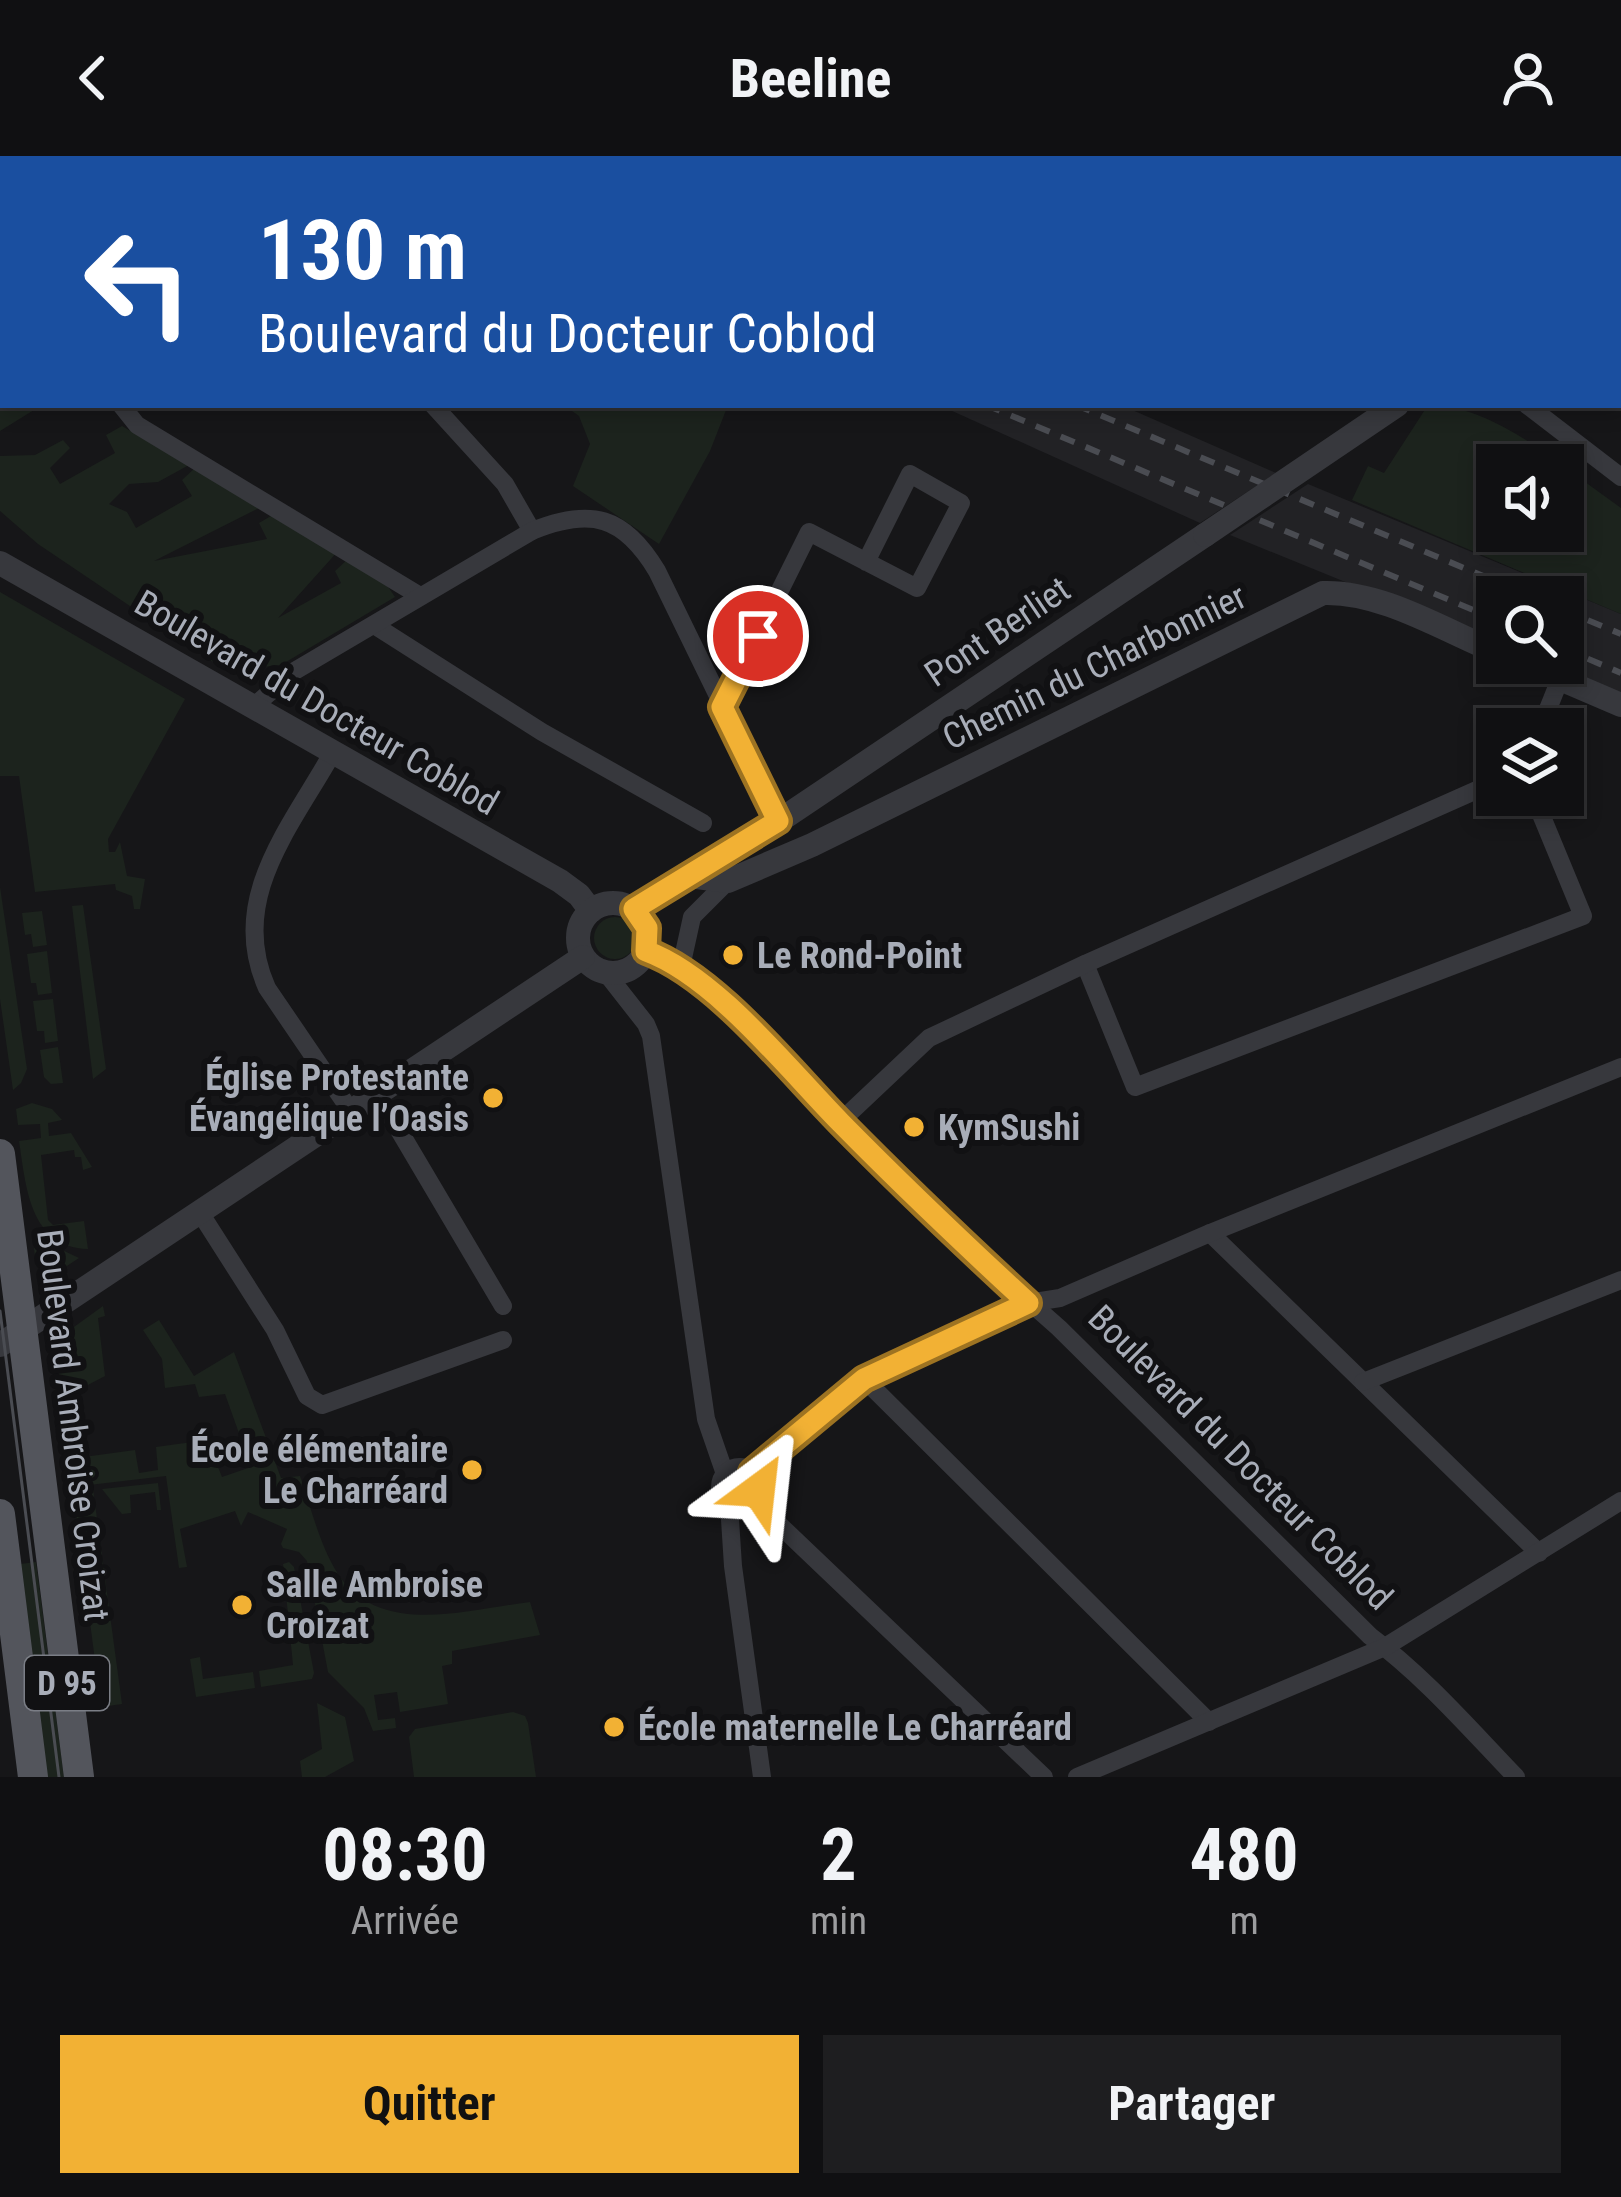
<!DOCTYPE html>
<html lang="fr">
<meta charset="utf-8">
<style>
:root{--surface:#101012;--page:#1e1e20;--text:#f1f3f6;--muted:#9c9d9f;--line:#303032;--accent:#f2b134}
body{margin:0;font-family:"Roboto Condensed",sans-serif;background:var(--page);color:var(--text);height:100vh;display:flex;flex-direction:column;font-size:45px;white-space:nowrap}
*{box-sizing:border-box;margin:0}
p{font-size:39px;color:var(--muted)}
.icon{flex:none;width:66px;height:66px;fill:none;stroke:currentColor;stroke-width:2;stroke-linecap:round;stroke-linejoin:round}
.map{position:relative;height:1621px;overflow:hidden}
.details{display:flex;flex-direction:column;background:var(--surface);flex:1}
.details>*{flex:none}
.hud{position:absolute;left:0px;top:0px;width:1623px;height:252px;box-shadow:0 6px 18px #0003,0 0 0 3px var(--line);background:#1a4fa0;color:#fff;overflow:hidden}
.buttons{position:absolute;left:1476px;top:288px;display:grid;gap:24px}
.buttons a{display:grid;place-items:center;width:108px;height:108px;border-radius:0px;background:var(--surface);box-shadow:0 6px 18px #0003,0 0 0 3px var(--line);font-size:60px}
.pin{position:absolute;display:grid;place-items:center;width:102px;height:102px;color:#fff;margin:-51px;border:6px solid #fff;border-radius:50%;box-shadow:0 3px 12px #0007}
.me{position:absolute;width:132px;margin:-66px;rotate:30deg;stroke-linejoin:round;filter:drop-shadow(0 0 9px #0008)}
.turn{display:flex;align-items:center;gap:42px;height:252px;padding:0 60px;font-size:54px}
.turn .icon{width:156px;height:156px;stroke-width:2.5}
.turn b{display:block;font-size:84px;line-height:102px}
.eta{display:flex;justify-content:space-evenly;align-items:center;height:204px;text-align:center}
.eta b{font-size:72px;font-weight:700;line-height:84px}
.action{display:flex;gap:24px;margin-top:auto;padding:24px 60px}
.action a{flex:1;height:138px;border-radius:0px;background:var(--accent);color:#111;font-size:48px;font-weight:700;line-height:138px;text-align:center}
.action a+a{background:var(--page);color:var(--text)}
header{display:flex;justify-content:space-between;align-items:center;height:156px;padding:0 60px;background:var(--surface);font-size:54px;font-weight:700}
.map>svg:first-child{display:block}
.built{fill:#222225}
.green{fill:#1c231d}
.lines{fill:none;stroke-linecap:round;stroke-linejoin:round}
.minor{stroke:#37383d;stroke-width:18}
.tertiary{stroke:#37383d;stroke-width:24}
.primary{stroke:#53555c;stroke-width:30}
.tram{stroke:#4a4c52;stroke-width:3}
.rail{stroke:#4a4c52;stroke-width:6;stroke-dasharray:15 12;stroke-linecap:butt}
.tertiary-bridge{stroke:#37383d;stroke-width:24}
.route-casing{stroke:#9d7322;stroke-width:30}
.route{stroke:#f2b134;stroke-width:21}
.poi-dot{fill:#f2b134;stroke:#111113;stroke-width:4.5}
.labels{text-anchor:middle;stroke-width:12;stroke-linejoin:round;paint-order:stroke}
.shield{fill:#111113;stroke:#7b7e86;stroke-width:3}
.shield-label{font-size:33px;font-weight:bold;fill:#a8adb8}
.street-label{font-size:36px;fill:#a8adb8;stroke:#111113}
.poi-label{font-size:36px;font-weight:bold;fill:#a8adb8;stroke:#111113;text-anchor:start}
</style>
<header><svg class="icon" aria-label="back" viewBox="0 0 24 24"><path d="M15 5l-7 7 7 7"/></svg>Beeline<svg class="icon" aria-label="person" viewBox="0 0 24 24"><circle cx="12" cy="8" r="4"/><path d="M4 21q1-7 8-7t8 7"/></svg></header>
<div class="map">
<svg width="1621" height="1621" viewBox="0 0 1621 1621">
<rect width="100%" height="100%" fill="#161618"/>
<!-- built -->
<g class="built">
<path d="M980 0H1461L1460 3Z"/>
<path d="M939 249H1121L1276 317 1200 367Z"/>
<path d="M1308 328 1621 458V539L1543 507H1563V441H1497V488L1230 379Z"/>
</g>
<!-- green -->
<g class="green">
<path d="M0 0H339L346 3H3V249H42L0 275Z"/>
<path d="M564 249H728L710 295 659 388 573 330 590 288 579 260Z"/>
<path d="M1428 249C1476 249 1524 281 1562 309H1497V375H1563V310L1621 352V458L1352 344 1368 310 1384 317Z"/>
<path d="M122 270 189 309 158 326 129 328 109 348 127 356 136 372 192 340 182 324 196 311 265 349 154 405 267 383 259 367 276 357 339 394 278 462 341 427 335 415 349 402 380 419 395 441 281 509 243 513 213 506 38 388 0 355V300L35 299 63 284 70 292 50 312 60 328 115 297 106 279Z"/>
<path d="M0 436 185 543 108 683 109 696H115L120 686 127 720 145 723 140 753H134L132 740 116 734 115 728 35 736 19 620H0Z"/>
<path d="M0 731 27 913 21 927 13 934 0 843Z"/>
<path d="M83 749 106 913 93 923 72 750Z"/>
<path d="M42 755 47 789 33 791 31 778 25 779 22 757Z"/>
<circle cx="615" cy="782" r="21"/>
<path d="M47 795 52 837 38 839 36 827H31L27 798Z"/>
<path d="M53 843 58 885 45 887 44 875H37L33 845Z"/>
<path d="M58 891 63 927 51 928 44 921 40 894Z"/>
<path d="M32 947 52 953 62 964 48 967 49 980 71 977 92 1011 83 1014 81 1001H75L74 994 41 999 48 1064 53 1069 84 1065 88 1093C29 1091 26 1030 19 985L41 982 40 968 18 969 16 953Z"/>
<path d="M36 1074 58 1092 79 1102 56 1117H43L36 1109 32 1075Z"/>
<path d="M103 1150 105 1160 98 1162 105 1220 61 1243 56 1184Z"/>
<path d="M159 1164 194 1220 234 1196 281 1322 300 1320C312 1354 321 1396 343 1425 387 1480 470 1453 530 1446L540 1479 452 1495V1508L442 1510 448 1548 400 1556 397 1536 374 1539 378 1564 395 1562 396 1572 373 1575 364 1552 328 1516 307 1405 299 1396 283 1392 281 1388 287 1373 248 1356 241 1370 235 1355 180 1373 187 1411 179 1412 166 1320 72 1331 69 1303 135 1294 139 1317 158 1314 156 1291 207 1284 222 1321 251 1311 225 1238 199 1241 195 1228 165 1232 162 1203 143 1174Z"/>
<path d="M158 1327 161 1354H157L155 1336 130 1339 131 1357 122 1358 102 1333Z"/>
<path d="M93 1333 122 1548 101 1551 73 1335Z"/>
<path d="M36 1406 64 1621H47L20 1408Z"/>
<path d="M289 1406 294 1411 314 1517 312 1523 261 1531 259 1515 293 1509 283 1408Z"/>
<path d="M200 1501 203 1523 253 1516 255 1532 196 1541 190 1503Z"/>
<path d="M317 1547 345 1561 354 1605 325 1621H302L300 1605 322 1593Z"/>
<path d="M513 1556 525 1560 528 1567 536 1621H414L409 1581 415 1573Z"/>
</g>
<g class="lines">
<!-- minor -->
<g class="minor">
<path d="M1620 239 1621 240"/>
<path d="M121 249 137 269 420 440"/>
<path d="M433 249 505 328 532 375"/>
<path d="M1527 249 1621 321"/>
<path d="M374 469 542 576 703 667"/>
<path d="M253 551 293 516 532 375C591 351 624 360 657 415L779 665"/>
<path d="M722 551 809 376 917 432 961 347 910 318 866 406"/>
<path d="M1540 573 1560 523"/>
<path d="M333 596C291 671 227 743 267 832L350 954"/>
<path d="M647 795 681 811 715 840 945 1071 1059 1172 1370 1480C1425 1521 1468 1571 1516 1621"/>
<path d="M1085 808 1135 931 1583 760 1533 639"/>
<path d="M681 811 692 761 728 725"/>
<path d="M606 817 646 868 651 880 706 1263 725 1318"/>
<path d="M377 937 503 1150"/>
<path d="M840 966 929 882 1085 808 1497 625"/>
<path d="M199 1055 275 1174 307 1240 322 1249 503 1184"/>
<path d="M1210 1077 1539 1397"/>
<path d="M864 1223 1209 1566"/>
<path d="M1363 1226 1621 1124"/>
<circle cx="740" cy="1331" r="20"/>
<path d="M753 1316 864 1223 1002 1158 1028 1147 1060 1142 1210 1077 1621 911"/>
<path d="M729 1348 733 1410 762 1621"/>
<path d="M749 1349 768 1358 1044 1621"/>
<path d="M1077 1621 1385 1491 1621 1345"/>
</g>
<!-- tertiary -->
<g class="tertiary">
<path d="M917 0 924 3"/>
<path d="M1479 3 1480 0"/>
<path d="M1566 3 1567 0"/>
<path d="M0 407 560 725 579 739 591 755"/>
<path d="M1523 507 1621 549"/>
<path d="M689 720 728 725 812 689 1323 437C1382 435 1443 474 1497 496"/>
<circle cx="613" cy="782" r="35"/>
<path d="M634 753 779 665 1205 379"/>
<path d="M0 1189 583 801"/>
</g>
<!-- primary -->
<g class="primary">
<path d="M0 998 79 1621"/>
<path d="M0 1358 33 1621"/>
</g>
<!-- tram -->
<path class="tram" d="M0 1155 59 1621"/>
<!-- rail -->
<g class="rail">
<path d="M392 0 399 3"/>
<path d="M419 0 426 3"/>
<path d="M495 0 502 3"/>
<path d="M986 249 1497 464"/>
<path d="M1076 249 1533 441"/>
<path d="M1563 454 1621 478"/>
<path d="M1563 492 1621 517"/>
</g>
<!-- tertiary-bridge -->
<path class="tertiary-bridge" d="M1205 379 1397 249"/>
</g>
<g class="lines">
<!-- route casing -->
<g class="route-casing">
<path id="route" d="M758 480 722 551 778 665 634 753 647 772 646 795C715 820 788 913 840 966 901 1028 964 1088 1028 1147L864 1223 752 1316 759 1334"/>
</g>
<!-- route -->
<use href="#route" class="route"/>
</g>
<!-- markers -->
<g class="poi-dot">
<circle cx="733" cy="799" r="12"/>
<circle cx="493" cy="942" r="12"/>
<circle cx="914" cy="971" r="12"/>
<circle cx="472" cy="1314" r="12"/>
<circle cx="242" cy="1449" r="12"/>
<circle cx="614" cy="1571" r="12"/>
</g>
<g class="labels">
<!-- shield labels -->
<rect class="shield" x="25" y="1500" width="84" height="54" rx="9"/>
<g class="shield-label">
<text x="67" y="1539">D 95</text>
</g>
<!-- street labels -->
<g class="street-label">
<text transform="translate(997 475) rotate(-34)" y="13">Pont Berliet</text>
<text transform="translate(1094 510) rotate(-26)" y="13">Chemin du Charbonnier</text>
<text transform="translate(317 546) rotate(30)" y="13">Boulevard du Docteur Coblod</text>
<text transform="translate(74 1269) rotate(83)" y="13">Boulevard Ambroise Croizat</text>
<text transform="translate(1241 1301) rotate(45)" y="13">Boulevard du Docteur Coblod</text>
</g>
<!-- poi labels -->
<g class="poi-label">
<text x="757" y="812">Le Rond-Point</text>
<text x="469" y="934" text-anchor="end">Église Protestante<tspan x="469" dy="41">Évangélique l’Oasis</tspan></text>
<text x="938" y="984">KymSushi</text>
<text x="448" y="1306" text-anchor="end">École élémentaire<tspan x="448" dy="41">Le Charréard</tspan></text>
<text x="266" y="1441">Salle Ambroise<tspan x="266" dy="41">Croizat</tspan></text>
<text x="638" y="1584">École maternelle Le Charréard</text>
</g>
</g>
</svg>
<div class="buttons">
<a><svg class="icon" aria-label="sound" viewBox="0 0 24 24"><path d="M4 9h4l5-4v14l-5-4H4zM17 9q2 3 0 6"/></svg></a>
<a><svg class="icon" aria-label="search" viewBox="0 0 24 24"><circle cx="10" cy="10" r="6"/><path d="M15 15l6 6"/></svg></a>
<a><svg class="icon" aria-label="layers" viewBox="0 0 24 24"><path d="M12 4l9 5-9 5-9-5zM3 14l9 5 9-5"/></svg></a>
</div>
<div class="pin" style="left:758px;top:480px;background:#d93025"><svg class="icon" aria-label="arrive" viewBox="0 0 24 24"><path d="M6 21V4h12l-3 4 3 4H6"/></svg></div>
<svg class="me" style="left:759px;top:1334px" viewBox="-20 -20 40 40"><path d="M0-17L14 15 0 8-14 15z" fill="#f2b134" stroke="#fff" stroke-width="4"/></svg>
<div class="hud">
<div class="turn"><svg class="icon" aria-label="left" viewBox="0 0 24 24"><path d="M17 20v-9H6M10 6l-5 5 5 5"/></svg><div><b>130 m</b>Boulevard du Docteur Coblod</div></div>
</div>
</div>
<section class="details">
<div class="eta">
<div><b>08:30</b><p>Arrivée</p></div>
<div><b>2</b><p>min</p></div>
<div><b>480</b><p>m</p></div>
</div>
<div class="action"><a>Quitter</a><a>Partager</a></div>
</section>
